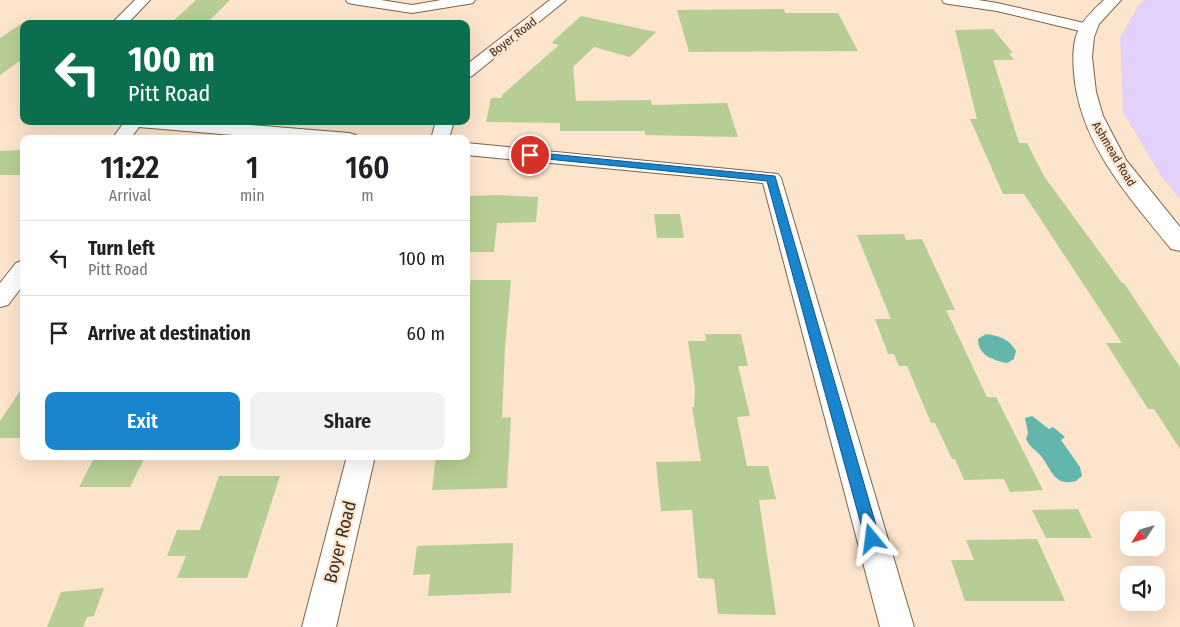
<!DOCTYPE html>
<style>
:root{--surface:#fff;--page:#f2f2f2;--text:#202124;--muted:#757577;--line:#e0e0e0;--accent:#1a85cf}
body{margin:0;font-family:"Fira Sans Condensed",sans-serif;background:var(--page);color:var(--text);height:100vh;display:flex;flex-direction:column;font-size:19px;white-space:nowrap}
*{box-sizing:border-box;margin:0}
p{font-size:16px;color:var(--muted)}
.icon{flex:none;width:28px;height:28px;fill:none;stroke:currentColor;stroke-width:2;stroke-linecap:round;stroke-linejoin:round}
.map{position:relative;flex:1;overflow:hidden}
.details{position:absolute;left:20px;top:135px;width:450px;height:325px;display:flex;flex-direction:column;background:var(--surface);border-radius:10px;box-shadow:0 5px 20px #0002}
.details>*{flex:none}
.top-card{position:absolute;left:20px;top:20px;width:450px;height:105px;border-radius:10px;box-shadow:0 5px 20px #0002;background:#0b6e4f;color:#fff;overflow:hidden}
.needle{width:32px;rotate:233deg}
.buttons{position:absolute;left:1120px;top:511px;display:grid;gap:10px}
.buttons a{display:grid;place-items:center;width:45px;height:45px;border-radius:10px;background:var(--surface);box-shadow:0 5px 20px #0002;font-size:25px}
.pin{position:absolute;display:grid;place-items:center;width:42px;height:42px;color:#fff;margin:-21px;border:2px solid #fff;border-radius:50%;box-shadow:0 1px 5px #0007}
.me{position:absolute;width:55px;margin:-28px;rotate:344deg;stroke-linejoin:round;filter:drop-shadow(0 0 4px #0008)}
.turn{display:flex;align-items:center;gap:18px;height:105px;padding:0 25px;font-size:22px}
.turn .icon{width:65px;height:65px;stroke-width:2.5}
.turn b{display:block;font-size:35px;line-height:42px}
.eta{display:flex;justify-content:space-evenly;align-items:center;height:85px;text-align:center}
.eta b{font-size:30px;font-weight:600;line-height:35px}
.primary-button{display:flex;gap:10px;margin-top:auto;padding:10px 25px}
.primary-button a{flex:1;height:58px;border-radius:10px;background:var(--accent);color:#fff;font-size:20px;font-weight:600;line-height:58px;text-align:center}
.primary-button a+a{background:var(--page);color:var(--text)}
ul{padding:0;list-style:none}
li{display:flex;align-items:center;gap:15px;height:75px;padding:0 25px;border-top:1px solid var(--line)}
li div{flex:1}
li b{display:block;font-size:19px}
li em{font-style:normal}
.map>svg:first-child{display:block}
.green{fill:#e4d1fa}
.water{fill:#63b6ac}
.building{fill:#b6ce93}
.lines{fill:none;stroke-linecap:round;stroke-linejoin:round}
.street-casing{stroke:#7d6348;stroke-width:2}
.secondary-casing{stroke:#7d6348;stroke-width:2}
.street{fill:#fff;fill-rule:evenodd}
.secondary{fill:#fff;fill-rule:evenodd}
.route{fill:#1a85cf;stroke:#115687}
.labels{text-anchor:middle;stroke-width:4.5;stroke-linejoin:round;paint-order:stroke}
.far-street-label{font-size:12px;fill:#392d22;stroke:#fde4cc}
.near-street-label{font-size:18px;fill:#392d22;stroke:#fde4cc}
</style>
<div class="map">
<svg width="1180" height="627" viewBox="0 0 1180 627">
<rect width="100%" height="100%" fill="#fde4cc"/>
<!-- green -->
<path class="green" d="M1145 0H1180V199L1161 176 1123 112 1120 38 1139 4Z"/>
<!-- water -->
<g class="water">
<path d="M986 334C1000 336 1009 339 1016 351L1014 359 1007 363C992 360 978 355 978 339Z"/>
<path d="M1032 416 1049 429 1053 427 1065 437 1061 440 1080 467 1082 476 1076 481C1054 487 1052 470 1041 456 1036 450 1030 448 1026 439L1028 433 1025 418Z"/>
</g>
<!-- building -->
<g class="building">
<path d="M196 0H230L206 24H170Z"/>
<path d="M784 9 785 13H838L858 51 689 52 677 10Z"/>
<path d="M581 16 656 32 630 57 594 47 573 67 576 101 651 100 652 105 727 103 738 137 645 135V131H560V123L486 122 491 98H502V95L559 45 551 43Z"/>
<path d="M24 22V58L0 75V38Z"/>
<path d="M993 29 1013 53H1009L1014 60H993L1019 143H1027L1044 176 1122 283H1124L1180 367V449L1154 409H1148L1106 343H1122L1024 194H1003L970 119H977L955 30Z"/>
<path d="M24 150V175H0V151Z"/>
<path d="M500 195 538 197 536 222 497 223 494 252H466V196Z"/>
<path d="M654 214H680L684 238H657Z"/>
<path d="M904 234 906 240 922 239 955 310H946L987 397H996L1043 490 1010 492 1004 479 964 480 955 459H952L935 423H931L907 366H899L894 354H888L875 319H891L857 235Z"/>
<path d="M471 280H511L505 348 502 418 511 417 507 488 432 490 436 456H466V311Z"/>
<path d="M705 334H741L748 366H738L750 416 737 417 747 466H768L776 499 759 500 776 615 718 614 714 579 698 578 692 510 661 511 656 462 701 461 692 407H694L695 389 688 341H706Z"/>
<path d="M24 385V438H0V421Z"/>
<path d="M144 459 130 487H79L93 460Z"/>
<path d="M219 476H280L247 578H177L186 556H167L177 530H200Z"/>
<path d="M1078 509 1092 538H1046L1032 510Z"/>
<path d="M1037 539 1065 601H965L951 560H974L966 540Z"/>
<path d="M513 543 511 593 428 596 430 574 413 575 417 546Z"/>
<path d="M104 588 94 616 87 617 83 627H47L61 592Z"/>
</g>
<g class="lines">
<!-- street casing -->
<g class="street-casing">
<g id="street">
<path d="M135 0H150L127 24H111Z"/>
<path d="M346 0H381L412 5 441 0H475L473 3 468 4 412 13 353 4 348 3Z"/>
<path d="M550 0H566L472 76 466 78V65Z"/>
<path d="M942 0H978L997 3 1093 25 1096 28 1093 31 1088 33 997 11 949 4 944 3Z"/>
<path d="M125 121H202L349 133 356 135 358 139H281L139 127 130 139H112Z"/>
<path d="M436 121H454L449 139H431Z"/>
<path d="M466 143 778 174 781 178 914 627H880L763 183 466 155Z"/>
<path d="M24 260V284L8 305 0 307V283L16 263Z"/>
<path d="M347 456H375L336 627H302Z"/>
</g>
</g>
<!-- secondary casing -->
<g class="secondary-casing">
<path id="secondary" d="M1104 0H1121L1099 24 1094 37 1092 57 1096 92 1103 116 1126 160 1180 227V251L1171 249C1129 197 1080 144 1074 74 1073 59 1072 43 1079 29 1085 18 1094 9 1104 0Z"/>
</g>
<!-- street -->
<use href="#street" class="street"/>
<!-- secondary -->
<use href="#secondary" class="secondary"/>
</g>
<!-- route -->
<path class="route" d="M530 152 775 176 880 539 878 544 872 546 867 544 865 539 767 181 527 157 526 155Z"/>
<g class="labels">
<!-- far-street labels -->
<g class="far-street-label">
<text transform="translate(513 37) rotate(-38)" y="4">Boyer Road</text>
<text transform="translate(1114 154) rotate(59)" y="4">Ashmead Road</text>
</g>
<!-- near-street labels -->
<g class="near-street-label">
<text transform="translate(340 542) rotate(-76)" y="6">Boyer Road</text>
</g>
</g>
</svg>
<div class="buttons">
<a><svg class="needle" viewBox="-14 -14 28 28"><path d="M0-13l5 13h-10z" fill="#e53935"/><path d="M0 13l5-13h-10z" fill="#757577"/></svg></a>
<a><svg class="icon" aria-label="sound" viewBox="0 0 24 24"><path d="M4 9h4l5-4v14l-5-4H4zM17 9q2 3 0 6"/></svg></a>
</div>
<div class="pin" style="left:530px;top:155px;background:#d93025"><svg class="icon" aria-label="arrive" viewBox="0 0 24 24"><path d="M6 21V4h12l-3 4 3 4H6"/></svg></div>
<svg class="me" style="left:872px;top:539px" viewBox="-20 -20 40 40"><path d="M0-17L14 15 0 8-14 15z" fill="#1a85cf" stroke="#fff" stroke-width="4"/></svg>
<div class="top-card">
<div class="turn"><svg class="icon" aria-label="left" viewBox="0 0 24 24"><path d="M17 20v-9H6M10 6l-5 5 5 5"/></svg><div><b>100 m</b>Pitt Road</div></div>
</div>
<section class="details">
<div class="eta">
<div><b>11:22</b><p>Arrival</p></div>
<div><b>1</b><p>min</p></div>
<div><b>160</b><p>m</p></div>
</div>
<ul>
<li><svg class="icon" aria-label="left" viewBox="0 0 24 24"><path d="M17 20v-9H6M10 6l-5 5 5 5"/></svg><div><b>Turn left</b><p>Pitt Road</p></div><em>100 m</em></li>
<li><svg class="icon" aria-label="arrive" viewBox="0 0 24 24"><path d="M6 21V4h12l-3 4 3 4H6"/></svg><div><b>Arrive at destination</b></div><em>60 m</em></li>
</ul>
<div class="primary-button"><a>Exit</a><a>Share</a></div>
</section>
</div>
